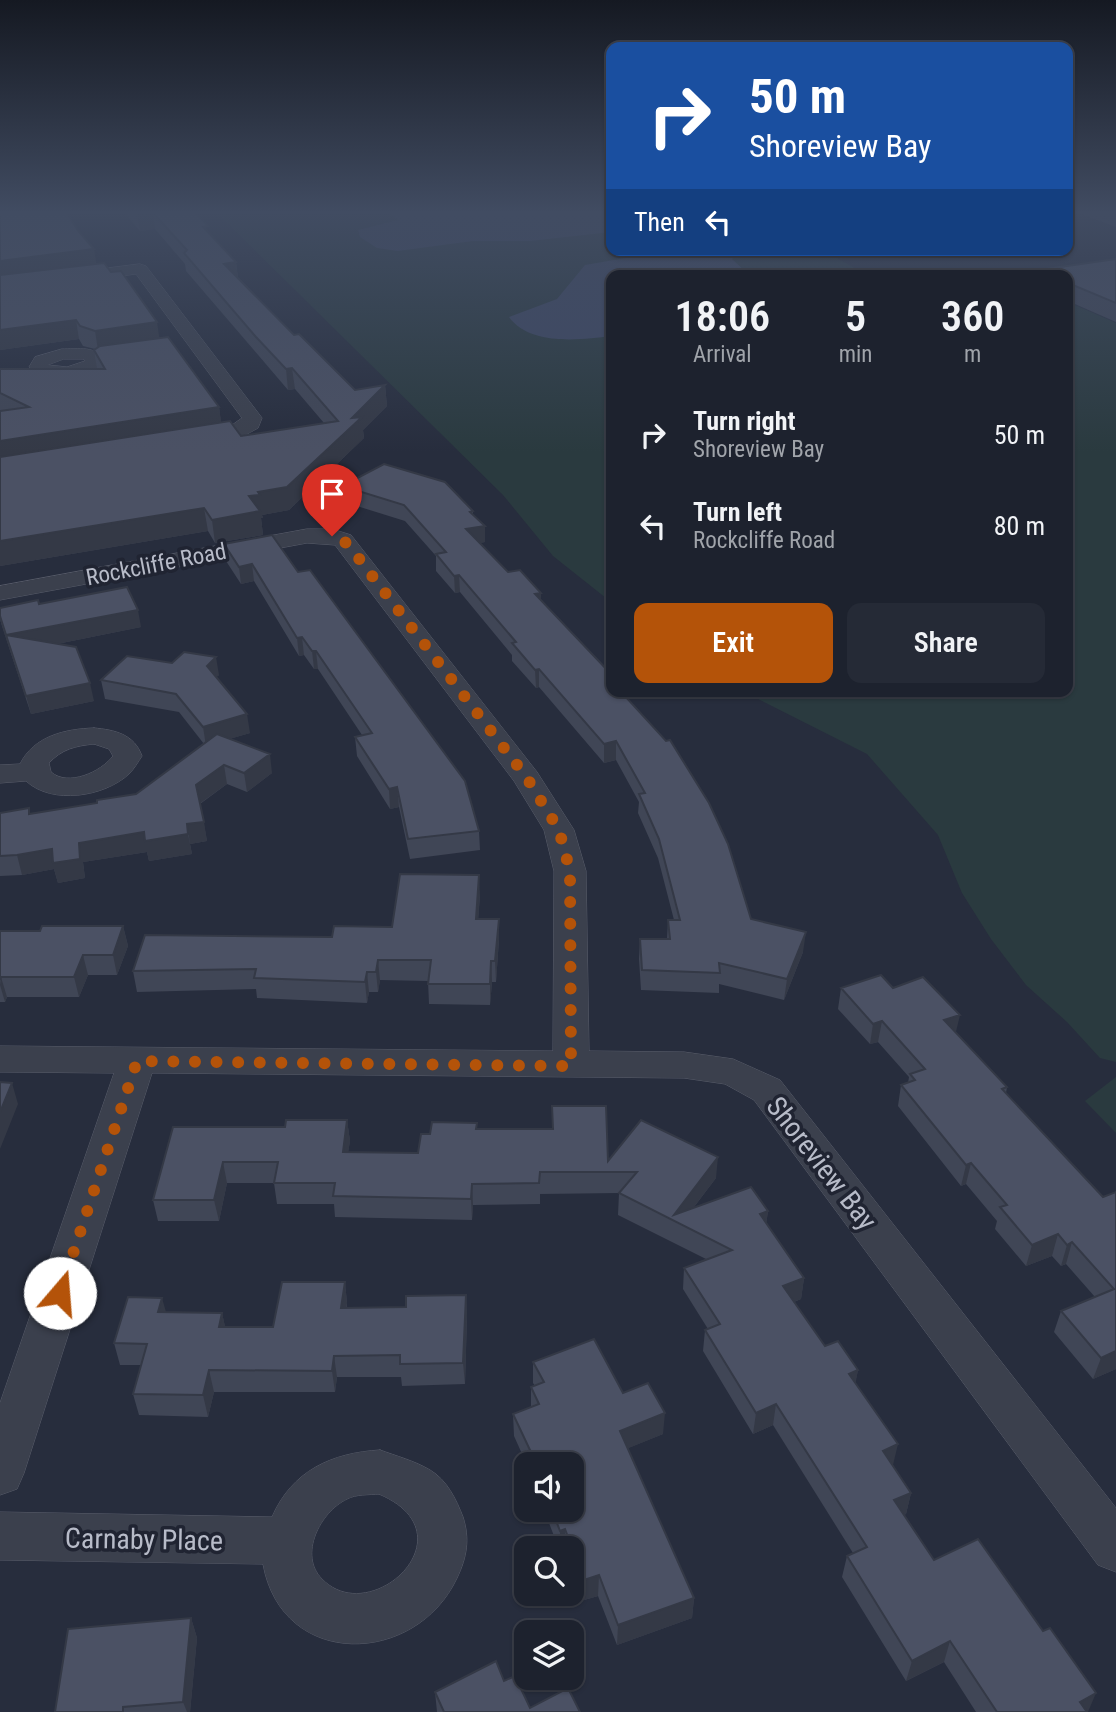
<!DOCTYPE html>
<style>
:root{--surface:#1d222e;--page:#252a36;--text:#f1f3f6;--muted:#a0a4aa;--line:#3b3f4a;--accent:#b45309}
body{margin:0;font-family:"Roboto Condensed",sans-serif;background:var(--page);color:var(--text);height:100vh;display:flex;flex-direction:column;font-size:26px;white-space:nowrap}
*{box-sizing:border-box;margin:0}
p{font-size:23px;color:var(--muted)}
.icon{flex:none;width:38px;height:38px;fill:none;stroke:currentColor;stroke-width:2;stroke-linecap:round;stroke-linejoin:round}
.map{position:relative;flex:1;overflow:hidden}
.details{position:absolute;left:606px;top:270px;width:467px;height:427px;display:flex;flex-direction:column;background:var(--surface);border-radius:14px;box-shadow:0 2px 5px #0004,0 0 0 2px var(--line)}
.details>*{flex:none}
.top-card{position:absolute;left:606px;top:42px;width:467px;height:214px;border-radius:14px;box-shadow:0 2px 5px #0004,0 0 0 2px var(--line);background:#1a4fa0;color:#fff;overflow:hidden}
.buttons{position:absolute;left:514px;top:1452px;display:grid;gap:14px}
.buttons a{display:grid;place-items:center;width:70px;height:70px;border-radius:14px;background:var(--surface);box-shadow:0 2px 5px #0004,0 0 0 2px var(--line);font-size:35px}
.pin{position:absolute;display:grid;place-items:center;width:60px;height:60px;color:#fff;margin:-72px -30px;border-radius:50% 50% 50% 0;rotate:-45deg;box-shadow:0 0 7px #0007}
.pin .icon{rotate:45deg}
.me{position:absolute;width:77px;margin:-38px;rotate:18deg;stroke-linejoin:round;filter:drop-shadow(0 0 5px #0008)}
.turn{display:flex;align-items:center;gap:24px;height:147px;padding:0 28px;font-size:32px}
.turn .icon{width:91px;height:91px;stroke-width:2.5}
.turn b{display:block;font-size:49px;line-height:60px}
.then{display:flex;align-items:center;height:66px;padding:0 28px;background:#0003;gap:14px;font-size:26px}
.eta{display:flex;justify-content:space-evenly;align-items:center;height:119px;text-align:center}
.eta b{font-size:42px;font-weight:600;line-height:49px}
.primary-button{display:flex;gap:14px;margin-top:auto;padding:14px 28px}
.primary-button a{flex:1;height:80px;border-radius:14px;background:var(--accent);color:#fff;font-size:28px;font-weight:600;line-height:80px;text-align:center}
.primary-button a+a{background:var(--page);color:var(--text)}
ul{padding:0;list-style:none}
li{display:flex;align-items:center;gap:21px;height:91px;padding:0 28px}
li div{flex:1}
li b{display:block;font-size:26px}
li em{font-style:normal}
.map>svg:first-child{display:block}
.green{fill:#2a3a3f}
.water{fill:#3e4864}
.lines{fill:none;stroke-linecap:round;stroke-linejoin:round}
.street-casing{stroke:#595d6b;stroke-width:1}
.street{fill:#3b404d;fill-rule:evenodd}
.wall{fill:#404656}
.shaded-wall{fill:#343946}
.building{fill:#4b5164;stroke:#343946;stroke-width:2}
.route{stroke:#b45309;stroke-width:12;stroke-dasharray:0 21.6}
.labels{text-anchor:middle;stroke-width:7;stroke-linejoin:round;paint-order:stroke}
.street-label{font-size:23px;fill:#b7bbc8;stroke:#202432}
.near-street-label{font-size:28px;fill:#b7bbc8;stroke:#202432}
</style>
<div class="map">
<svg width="1116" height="1712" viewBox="0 0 1116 1712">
<rect width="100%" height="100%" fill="#272d3d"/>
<!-- green -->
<g class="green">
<path d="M216 212H611V250H841L833 256 867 275H611V602L553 556 503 495Z"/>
<path d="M1068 302 1116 323V1062L1100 1058 1067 1022 1026 985 991 939 962 893 938 835 867 754 742 691H1068Z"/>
<path d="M1116 1077V1133L1085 1101Z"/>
</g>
<!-- water -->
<g class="water">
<path d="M383 212H611V232L530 241H473L398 251 377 248 360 237 358 230 398 220 391 214Z"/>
<path d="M646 250H743L732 259 749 275H611V336C580 340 530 346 509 317L557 299 585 265 637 256Z"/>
</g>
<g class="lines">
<!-- street casing -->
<g class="street-casing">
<g id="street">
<path d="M140 264 146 266 259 414 262 418 258 428C239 439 213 451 191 445L188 441 191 437 225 430 242 418 136 274 0 292V282Z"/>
<path d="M62 349C77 349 99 345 104 362 89 381 45 386 29 367L35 357ZM64 359H83L85 361 67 367 48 365Z"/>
<path d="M307 529H332L351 535 537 772 574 830 586 871 589 1051 684 1052 733 1059 780 1080 1116 1508V1572L1098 1565 754 1100 725 1084 684 1078 152 1073 24 1473 17 1489 0 1495V1403L114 1073 0 1072V1046L553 1051 554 871 544 830 514 781 335 545 307 543 0 600V586Z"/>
<path d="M94 728C115 730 134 734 142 756 138 762 134 769 129 774 104 797 52 805 26 781L0 783V765L20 764C34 736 65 729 94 728ZM94 744 109 749 113 756C101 772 68 787 51 772L49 763C62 749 75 746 94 744Z"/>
<path d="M380 1450C396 1456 415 1461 430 1470 447 1480 456 1499 463 1517 470 1539 467 1557 457 1578 416 1666 282 1670 263 1564L0 1560V1512L272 1517C292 1471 331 1453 380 1450ZM379 1494C474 1534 371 1630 322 1579 298 1555 320 1512 347 1499 356 1494 369 1495 379 1494Z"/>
</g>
</g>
<!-- street -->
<use href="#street" class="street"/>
</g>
<!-- wall -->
<g class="wall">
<path d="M0 212 96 263 219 407 221 423 241 436 324 423 295 389 288 390 259 356 186 271 185 264 155 229 140 231 124 212H195L209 233 236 262 238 278 294 335 355 390 385 385 387 406 363 430 364 438 289 510 262 515 263 518H261L263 535 215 543 208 531 0 566V369H97L94 350 95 349 83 346 79 339 0 350Z"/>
<path d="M1076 212H1116V227Z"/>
<path d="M1116 259V322L1068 301V275H1038L1039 270Z"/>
<path d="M342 486 473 511V514L485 542 479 543 508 572 541 601 628 699 751 919 803 952 784 1000 719 984V993L641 990 639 959 640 939H667L668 920H674L658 858 638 813 639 802 616 760 604 763 539 687 536 688 512 661V655L460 592 455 593 436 571V556L405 521 344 502Z"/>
<path d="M272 535 479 831 480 850 410 859 399 807 390 809 357 756 355 737 362 735 318 669H314L304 655 299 656 254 581 241 584 226 561 224 544Z"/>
<path d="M39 604 141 627 57 644 94 701 31 714 2 626 0 619V608Z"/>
<path d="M219 675 216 677 250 733 229 739 272 773 247 792 227 784 200 804 207 841 190 844 192 854 149 861 147 852 83 862 85 878 58 883 54 869 22 875 0 876V813L31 814 97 803 136 794 204 744 179 712 105 699 101 680Z"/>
<path d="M480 895 478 919 499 939 496 982H492L490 1005 429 1004 428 981 380 980 378 992H369L367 1003 257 998 256 989 137 992 133 971 392 927Z"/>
<path d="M123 926 128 946 117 975H88L79 997H7L5 1002H0V931H40Z"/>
<path d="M841 988H893L956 1033 1007 1087 1006 1093 1103 1197 1116 1192V1369L1093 1379 1054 1332 1061 1311 1095 1297 1066 1264 1061 1266 1052 1256 1026 1266 995 1229 997 1221 966 1184 961 1186 898 1106 901 1085 908 1083 909 1077 878 1042 870 1044 838 1009Z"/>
<path d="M347 1120 350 1141 348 1152 418 1153 430 1134 477 1129 608 1161 716 1178 694 1207 768 1211 766 1224 804 1278 801 1299 794 1302 825 1346 858 1370 855 1383 892 1465 911 1493 906 1514 904 1515 934 1560 1088 1712H976L944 1662 906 1681 842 1577 847 1556 853 1553 773 1425 753 1434 703 1351 705 1330 708 1329 683 1289 684 1268 706 1259 618 1215 619 1193 540 1194V1204L473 1205 472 1220 335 1217 334 1204H277L274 1183H227L219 1221H158L153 1200 285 1127Z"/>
<path d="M345 1282 347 1303V1308L406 1307 466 1295 467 1316 465 1384 402 1386 401 1377H337L335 1392H214L208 1417 139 1415 133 1394 141 1365H120L114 1343 166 1312 222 1313 225 1327H273Z"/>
<path d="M533 1362 623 1393 663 1434 628 1448 694 1598 692 1618 617 1645 598 1596 584 1600 572 1569V1549H559L544 1510H572V1465H527L514 1436 513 1414 531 1407V1387L535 1386 533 1383Z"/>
<path d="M191 1618 197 1638 190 1712H55Z"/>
<path d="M504 1681 530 1708 580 1712H437L435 1692Z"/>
</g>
<!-- shaded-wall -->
<g class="shaded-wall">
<path d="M153 213 155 229 140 231 137 214Z"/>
<path d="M94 249 97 267 0 279V261Z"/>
<path d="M236 262 238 280 224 264Z"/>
<path d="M76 320 79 339 0 350V330Z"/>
<path d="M157 322 160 342 98 350 95 331Z"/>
<path d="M292 368 295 389 288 390 286 369Z"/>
<path d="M385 385 387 406 363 430 364 438 289 510 262 515 263 518H261L263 535 215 543 212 520 258 492 352 418Z"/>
<path d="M219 407 222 428 0 463V441Z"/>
<path d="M204 508 208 531 0 566V541Z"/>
<path d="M485 526V542L466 546V529Z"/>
<path d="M252 564 254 581 241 584 239 567Z"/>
<path d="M459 575 460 592 455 593 454 576Z"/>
<path d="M541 593V610L535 594Z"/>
<path d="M138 610 141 627 12 653 6 635Z"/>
<path d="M302 637 304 655 299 656 297 638Z"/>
<path d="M312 651H316L318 669H314Z"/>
<path d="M216 657 219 675 209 684 207 666Z"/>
<path d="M539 669V687L536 688 535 670Z"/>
<path d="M90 683 94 701 31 714 26 696Z"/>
<path d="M247 714 250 733 206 746 203 727Z"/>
<path d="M616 741V760L604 763V744Z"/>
<path d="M270 754 272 773 247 792 244 773Z"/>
<path d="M224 765 227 784 199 804 196 785Z"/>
<path d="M397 787 399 807 390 809 389 789Z"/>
<path d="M204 822 207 841 190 844 187 824Z"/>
<path d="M144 832 188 834 192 854 149 861 147 852 83 862 85 878 58 883 54 869 22 875 17 855 79 843Z"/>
<path d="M479 875 480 895 477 939 476 919Z"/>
<path d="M499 919V939L496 982 495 961Z"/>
<path d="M123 926 128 946 117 975 113 955Z"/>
<path d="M806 932 803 952 784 1000 787 979Z"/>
<path d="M83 955 88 975 79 997 74 977Z"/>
<path d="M378 960 380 980 378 992 376 972Z"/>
<path d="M491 961 492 982 490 1005V984Z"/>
<path d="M367 972 369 992 367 1003 365 982Z"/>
<path d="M1 977 7 997 5 1002 0 985Z"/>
<path d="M960 1015 955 1036 944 1020Z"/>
<path d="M882 1021 878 1042 870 1044 873 1024Z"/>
<path d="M12 1083 18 1104 0 1149V1112Z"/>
<path d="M347 1120 350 1141 345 1173 343 1152Z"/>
<path d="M718 1157 716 1178 681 1224 674 1215Z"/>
<path d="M223 1162 227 1183 219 1221 214 1200Z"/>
<path d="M971 1163 966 1184 961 1186 966 1165Z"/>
<path d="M472 1184 473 1205 472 1220 471 1199Z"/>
<path d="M768 1211 765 1233 760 1214Z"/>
<path d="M1058 1234 1052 1256 1026 1266 1032 1245Z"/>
<path d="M1072 1242 1066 1264 1061 1266 1067 1245Z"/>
<path d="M804 1278 801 1299 780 1307 783 1286Z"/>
<path d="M345 1282 347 1303 344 1330 341 1308Z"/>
<path d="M466 1295 467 1316 465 1384 463 1363Z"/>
<path d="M162 1298 168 1319 158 1312Z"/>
<path d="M222 1313 227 1335 219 1327Z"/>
<path d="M1116 1351V1369L1093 1379 1101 1358Z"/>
<path d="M334 1356 337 1377 335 1392 332 1371Z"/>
<path d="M209 1370 214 1392 208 1417 203 1395Z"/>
<path d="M858 1370 854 1392 849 1374Z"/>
<path d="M776 1404 773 1425 753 1434 756 1413Z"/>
<path d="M665 1413 663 1434 619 1452 620 1431Z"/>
<path d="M898 1444 893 1465 878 1472 883 1451Z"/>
<path d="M911 1493 906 1514 889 1521 894 1500Z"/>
<path d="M565 1529V1549H560V1531Z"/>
<path d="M599 1575 598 1596 584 1600V1580Z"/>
<path d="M694 1598 692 1618 617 1645 618 1625Z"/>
<path d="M191 1618 197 1638 190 1712H187L183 1702Z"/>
<path d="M950 1641 944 1662 906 1681 912 1661Z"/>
<path d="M1096 1693 1088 1712H1075L1080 1702Z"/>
</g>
<!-- building -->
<g class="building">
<path d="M0 212H66L79 232 94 249 0 261Z"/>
<path d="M135 212H195L208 226 203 227 236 262 224 264 294 335 299 334 355 390 385 385 352 418 362 417 287 487 258 492 260 495 249 496 260 511 212 520 204 508 0 541V457L230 421 241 436 338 421 292 368 286 369 256 337 184 253 187 250 153 213 137 214Z"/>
<path d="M1116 259V303L1068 283V275H1049L1039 270Z"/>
<path d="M104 263 111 272 121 271 157 322 95 331 80 326 76 320 0 330V275Z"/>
<path d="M168 337 219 407 0 441V411L29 407 0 393V369H105L94 350 100 346Z"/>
<path d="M384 464 445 482 473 511 470 512 485 526 466 529 508 572 520 570 541 593 535 594 611 674V691H627L629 693 623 694 666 741 670 740 709 803 728 844 751 919 806 932 787 979 719 963 720 973 642 970 640 939H670L668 920H680L659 839 639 794 645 793 616 741 604 744 539 669 535 670 512 643 516 642 459 575 454 576 436 554 446 552 404 505 342 486Z"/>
<path d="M272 535 298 572 310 570 465 781 479 831 408 839 397 787 389 789 355 737 372 733 316 651H312L302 637 297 638 252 564 239 567 224 544Z"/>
<path d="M127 587 138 610 6 635 0 616V608L38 600 39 604Z"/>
<path d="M6 635 76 647 90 683 26 696Z"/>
<path d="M184 652 216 657 207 666 247 714 203 727 176 694 101 680 127 656 172 663Z"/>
<path d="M217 734 270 754 244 773 224 765 196 785 204 822 187 824 188 834 145 841 144 832 79 843 80 859 53 863 52 849 17 855 0 856V813L29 808V814L97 803V800L136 794Z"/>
<path d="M400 874 479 875 476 919H499L495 961H491L490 984H428L431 960H378L376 972H367L365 982 254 978 256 969 133 971 145 935 332 937 334 926 392 927Z"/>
<path d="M42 926H123L113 955H83L74 977H1L0 980V931H40Z"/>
<path d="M881 975 893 988 923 977 960 1015 944 1020 1007 1087 1002 1089 1103 1197 1116 1192V1351L1101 1358 1061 1311 1114 1289 1072 1242 1067 1245 1058 1234 1032 1245 1000 1207 1007 1205 971 1163 966 1165 901 1085 915 1080 910 1074 925 1069 882 1021 873 1024 841 988Z"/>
<path d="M0 1082 12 1083 0 1112Z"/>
<path d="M552 1106H606L608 1161 641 1120 718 1157 674 1215 751 1187 768 1211 760 1214 804 1278 783 1286 825 1346 838 1341 858 1370 849 1374 898 1444 883 1451 911 1493 894 1500 934 1560 978 1539 1043 1631 1050 1628 1096 1693 1080 1702 1087 1712H997L950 1641 912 1661 847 1556 867 1547 776 1404 756 1413 705 1330 720 1324 684 1268 732 1250 619 1193 637 1172H540L539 1183 472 1184 471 1199 333 1196 335 1183H274L278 1162H223L214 1200H153L173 1127H285L286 1120H347L343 1152 418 1153 421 1134H430L432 1122 477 1123 476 1129H553Z"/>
<path d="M282 1282H345L341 1308 406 1307V1296L466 1295 463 1363 400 1364V1355L334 1356 332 1371 209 1370 203 1395 133 1394 147 1344 114 1343 128 1297 162 1298 158 1312 222 1313 219 1327H273Z"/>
<path d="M594 1339 623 1393 648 1383 665 1413 620 1431 694 1598 618 1625 599 1575 584 1580 565 1529 560 1531 552 1510H572V1465H537L513 1414 539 1404 531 1387 544 1382 533 1362Z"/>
<path d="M191 1618 183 1702 123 1707V1712H55L68 1629Z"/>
<path d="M496 1661 504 1681 515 1676 530 1708 568 1688 580 1712H444L435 1692Z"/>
</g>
<!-- sky -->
<linearGradient id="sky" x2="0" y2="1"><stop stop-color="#151922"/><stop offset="0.47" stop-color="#414c62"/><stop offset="1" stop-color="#414c62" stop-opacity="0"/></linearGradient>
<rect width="1116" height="452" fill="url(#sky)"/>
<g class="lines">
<!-- route -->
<path class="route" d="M60 1293 137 1061 571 1066 570 871 559 830 527 778 350 547 343 540 332 536"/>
</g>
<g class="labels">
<!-- street labels -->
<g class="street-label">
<text transform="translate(156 564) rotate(-11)" y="8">Rockcliffe Road</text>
</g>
<!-- near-street labels -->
<g class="near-street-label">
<text transform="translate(822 1163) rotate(52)" y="10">Shoreview Bay</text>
<text transform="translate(144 1539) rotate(1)" y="10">Carnaby Place</text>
</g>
</g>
</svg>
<div class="buttons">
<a><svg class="icon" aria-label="sound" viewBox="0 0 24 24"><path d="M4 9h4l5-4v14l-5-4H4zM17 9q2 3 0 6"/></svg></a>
<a><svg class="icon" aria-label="search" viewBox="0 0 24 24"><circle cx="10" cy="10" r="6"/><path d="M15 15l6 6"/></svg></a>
<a><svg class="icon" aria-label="layers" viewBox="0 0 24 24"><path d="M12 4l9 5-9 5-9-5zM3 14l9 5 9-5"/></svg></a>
</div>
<div class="pin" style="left:332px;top:536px;background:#d93025"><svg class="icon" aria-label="arrive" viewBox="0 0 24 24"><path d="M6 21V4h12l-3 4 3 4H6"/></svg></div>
<svg class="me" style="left:60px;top:1293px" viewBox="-20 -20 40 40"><circle r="19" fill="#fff"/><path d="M0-13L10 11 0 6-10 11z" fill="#b45309"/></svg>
<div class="top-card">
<div class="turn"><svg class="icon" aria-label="right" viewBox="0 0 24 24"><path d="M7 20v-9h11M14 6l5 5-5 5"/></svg><div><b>50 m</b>Shoreview Bay</div></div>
<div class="then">Then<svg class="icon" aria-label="left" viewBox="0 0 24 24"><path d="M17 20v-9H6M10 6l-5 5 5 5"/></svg></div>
</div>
<section class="details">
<div class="eta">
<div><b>18:06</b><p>Arrival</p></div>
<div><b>5</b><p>min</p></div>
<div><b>360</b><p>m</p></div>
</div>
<ul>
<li><svg class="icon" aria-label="right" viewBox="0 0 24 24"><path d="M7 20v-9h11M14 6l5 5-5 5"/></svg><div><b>Turn right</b><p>Shoreview Bay</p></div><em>50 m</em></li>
<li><svg class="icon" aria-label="left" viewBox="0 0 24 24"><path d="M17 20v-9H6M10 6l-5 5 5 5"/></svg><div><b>Turn left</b><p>Rockcliffe Road</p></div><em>80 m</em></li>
</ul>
<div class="primary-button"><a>Exit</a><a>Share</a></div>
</section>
</div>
